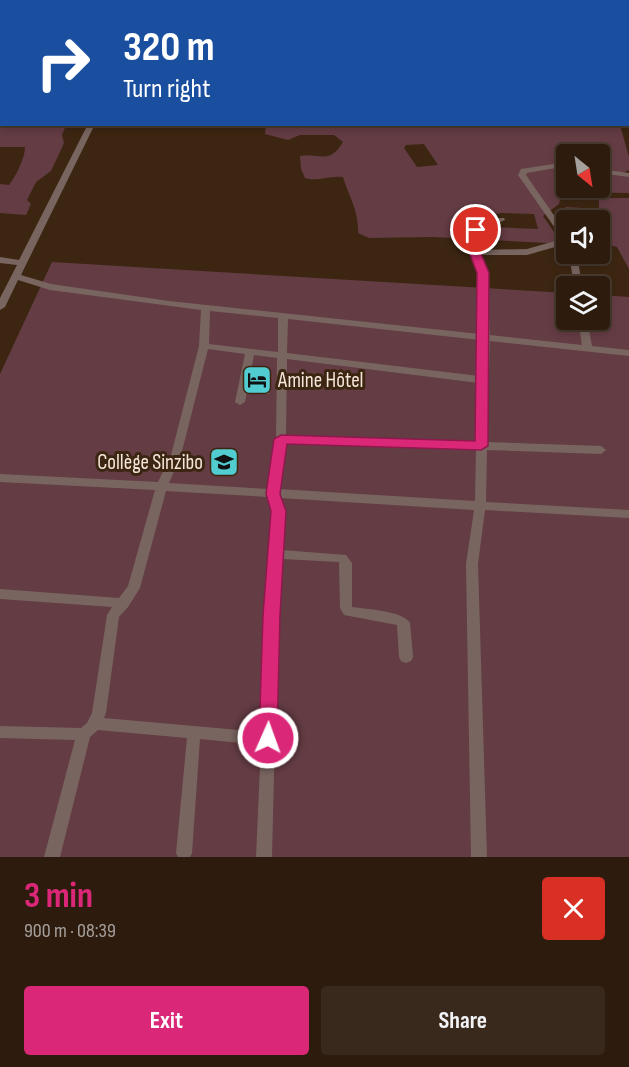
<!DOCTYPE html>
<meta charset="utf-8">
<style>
:root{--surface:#2d1c0e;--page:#39291c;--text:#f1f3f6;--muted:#a7a19e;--line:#483a2e;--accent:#db2777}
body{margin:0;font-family:"Sofia Sans Condensed",sans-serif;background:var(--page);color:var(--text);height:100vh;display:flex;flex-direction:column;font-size:22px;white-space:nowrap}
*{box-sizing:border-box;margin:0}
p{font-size:20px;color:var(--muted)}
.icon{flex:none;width:33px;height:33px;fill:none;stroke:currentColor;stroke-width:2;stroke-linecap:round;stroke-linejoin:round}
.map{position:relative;height:857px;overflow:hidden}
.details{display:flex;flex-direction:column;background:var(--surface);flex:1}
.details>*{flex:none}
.top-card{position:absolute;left:0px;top:0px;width:630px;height:126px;box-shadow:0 3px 9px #0003,0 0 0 2px var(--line);background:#1a4fa0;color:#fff;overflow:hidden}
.needle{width:39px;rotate:150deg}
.tools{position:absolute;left:556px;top:144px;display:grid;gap:12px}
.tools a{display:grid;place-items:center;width:54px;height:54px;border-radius:6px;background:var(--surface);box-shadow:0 3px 9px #0003,0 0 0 2px var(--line);font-size:30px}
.pin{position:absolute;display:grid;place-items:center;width:51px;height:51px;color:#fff;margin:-26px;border:3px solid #fff;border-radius:50%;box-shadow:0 2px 6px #0007}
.me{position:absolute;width:66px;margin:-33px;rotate:2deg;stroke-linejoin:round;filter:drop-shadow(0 0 4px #0008)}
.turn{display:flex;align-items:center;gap:21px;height:126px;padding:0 24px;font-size:27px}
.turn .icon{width:78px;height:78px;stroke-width:2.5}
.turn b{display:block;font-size:42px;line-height:51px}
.round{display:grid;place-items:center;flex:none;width:63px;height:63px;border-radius:6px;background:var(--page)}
.head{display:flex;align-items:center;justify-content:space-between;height:102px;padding:0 24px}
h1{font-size:36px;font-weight:700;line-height:45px;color:var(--accent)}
.cta{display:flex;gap:12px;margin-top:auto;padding:12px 24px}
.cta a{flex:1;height:69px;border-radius:6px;background:var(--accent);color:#fff;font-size:24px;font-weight:700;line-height:69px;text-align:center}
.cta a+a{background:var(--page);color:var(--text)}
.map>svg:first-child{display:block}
.green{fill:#643c44;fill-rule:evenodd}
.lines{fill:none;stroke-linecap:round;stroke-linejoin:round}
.stream{stroke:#949474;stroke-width:1.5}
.building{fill:#5f5337;stroke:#908466;stroke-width:1.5}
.minor{fill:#796560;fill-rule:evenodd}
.route{fill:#db2777;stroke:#8e194d;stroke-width:1.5}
.labels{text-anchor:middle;stroke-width:6;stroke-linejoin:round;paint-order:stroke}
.poi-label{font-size:21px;fill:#f5e6da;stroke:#3c2612;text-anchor:start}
</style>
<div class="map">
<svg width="629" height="857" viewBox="0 0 629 857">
<rect width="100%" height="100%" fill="#3c2612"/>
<!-- green -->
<g class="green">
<path d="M0 56 2 124 66 125 62 135 64 143 51 171 36 182 27 200 31 204 26 215 0 213V184L9 185C16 176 25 158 25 147H0Z"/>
<path d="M266 124 620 125 629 157V170L625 172 629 177V193L562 192 559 204 543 216 561 242 547 243 433 237 369 238 358 233C359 211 349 197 343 177 330 175 317 182 305 178L301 169 300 156C319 152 329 166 343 142L334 135H300L288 140 265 134ZM424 144 438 165 417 167 404 148 406 145ZM567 154H600V188H567ZM502 213 534 214 538 229 491 227 486 222 495 214Z"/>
<path d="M599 198H629V269L617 247 600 243V220H567V237L554 218 566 207 599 209Z"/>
<path d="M52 262 567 293V320H600V295L629 297V857H0V374Z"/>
</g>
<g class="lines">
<!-- stream -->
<path class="stream" d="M326 2 331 0"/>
</g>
<!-- building -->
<path class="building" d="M253 375H264L262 384 269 385 268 393 249 392Z"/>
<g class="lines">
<!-- minor -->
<g class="minor">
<path d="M148 0H154L147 2Z"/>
<rect x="592" y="0" width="6" height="2"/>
<rect x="0" y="51" width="2" height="4"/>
<rect x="628" y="77" width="1" height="4"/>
<rect x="628" y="113" width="1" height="6"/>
<path d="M88 124H95L21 275 51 284 169 301 480 334 479 273 467 241 472 230 498 218H504L505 220 479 232 475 241 479 250 527 249 555 241H564L518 175 521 169 567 162V166L527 173 526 175 567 234V247H555L527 255H481L487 273 490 335 582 345 578 320H587L592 346 629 350V356L490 341 487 442 601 446 606 450 601 454 487 450 486 502 629 510V518L485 510 478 564 487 857H471L466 564 474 510 280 498 285 511 282 550 346 555 352 563V607C367 609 403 611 410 623L413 657 411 661 406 663 401 661 399 657 397 625 344 615 340 608 339 562 282 559 278 615 272 857H256L261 745 200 739 192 853 190 857H178L176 853 187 738 98 730 90 737 60 857H44L75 740 0 738V726L81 728 87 723 92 713 107 615 112 607 0 599V589L119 598 128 586 155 490 0 482V474L158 482 171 455 199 346 201 310 50 290 18 280 5 307 0 310V298L17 265 0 263V257L19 260ZM210 311 278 318V352L209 344ZM288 319 480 340 479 376 287 353ZM208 349 245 354 235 402 240 405 245 402 254 355 277 358 276 439 268 489 169 483 181 455ZM287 359 479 383 477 442 286 436ZM286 443 476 449 475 501 279 489ZM166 491 268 497 273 511 266 615 261 732 104 718 106 713 119 617 128 607 140 588Z"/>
<path d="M600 169 629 173V177L600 173Z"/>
<path d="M569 254H577L582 286H574Z"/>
</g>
</g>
<!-- route -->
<path class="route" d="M476 226 481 230 476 241 489 273 488 446 481 450 287 444 280 494 286 511 280 615 277 738 274 744 268 747 261 744 259 738 263 615 271 511 266 494 274 439 281 435 475 441 477 273 465 241 472 227Z"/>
<!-- icons -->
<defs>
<g id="hotel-square" transform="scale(1.5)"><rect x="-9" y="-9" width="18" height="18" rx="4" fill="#51ccd1" stroke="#3c2612"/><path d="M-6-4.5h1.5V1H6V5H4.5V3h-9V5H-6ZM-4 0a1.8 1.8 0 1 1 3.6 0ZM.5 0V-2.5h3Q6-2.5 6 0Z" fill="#111"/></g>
<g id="school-square" transform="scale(1.5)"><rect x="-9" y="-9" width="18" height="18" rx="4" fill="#51ccd1" stroke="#3c2612"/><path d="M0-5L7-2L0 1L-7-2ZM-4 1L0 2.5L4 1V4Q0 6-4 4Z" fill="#111"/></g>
</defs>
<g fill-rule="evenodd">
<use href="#hotel-square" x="257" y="380"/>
<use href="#school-square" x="224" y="462"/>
</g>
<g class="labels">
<!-- poi labels -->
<g class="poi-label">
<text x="278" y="387">Amine Hôtel</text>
<text x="203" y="469" text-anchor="end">Collège Sinzibo</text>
</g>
</g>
</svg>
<div class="tools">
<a><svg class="needle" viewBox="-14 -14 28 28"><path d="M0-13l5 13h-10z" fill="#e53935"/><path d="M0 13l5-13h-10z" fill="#a7a19e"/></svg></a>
<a><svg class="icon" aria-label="sound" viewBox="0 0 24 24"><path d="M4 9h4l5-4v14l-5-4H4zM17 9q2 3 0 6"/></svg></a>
<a><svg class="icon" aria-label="layers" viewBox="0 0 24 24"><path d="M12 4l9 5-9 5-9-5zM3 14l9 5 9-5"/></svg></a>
</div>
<div class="pin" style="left:476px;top:230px;background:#d93025"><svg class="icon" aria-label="arrive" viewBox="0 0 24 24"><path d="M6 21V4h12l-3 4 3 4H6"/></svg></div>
<svg class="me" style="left:268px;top:738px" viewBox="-20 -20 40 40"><circle r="17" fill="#db2777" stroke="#fff" stroke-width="3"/><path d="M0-11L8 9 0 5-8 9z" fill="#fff"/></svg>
<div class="top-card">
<div class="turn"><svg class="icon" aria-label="right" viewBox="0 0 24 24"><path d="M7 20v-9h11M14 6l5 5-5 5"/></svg><div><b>320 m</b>Turn right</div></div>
</div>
</div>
<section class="details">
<div class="head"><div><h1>3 min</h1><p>900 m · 08:39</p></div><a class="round" style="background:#d93025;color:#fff"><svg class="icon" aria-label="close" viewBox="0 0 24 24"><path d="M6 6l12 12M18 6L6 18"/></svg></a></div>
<div class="cta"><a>Exit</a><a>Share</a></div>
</section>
